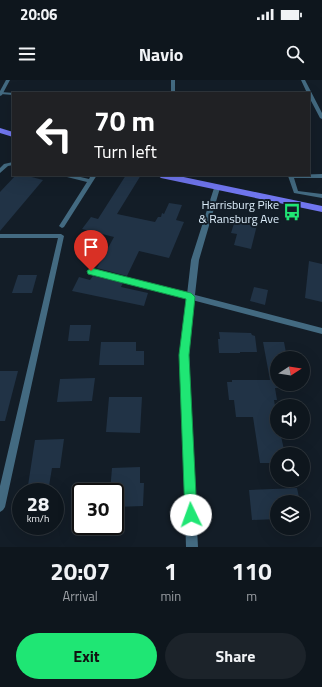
<!DOCTYPE html>
<style>
:root{--surface:#0e161d;--page:#1c232a;--text:#f1f3f6;--muted:#9b9fa4;--line:#2e353b;--accent:#1fe674}
body{margin:0;font-family:"Titillium Web",sans-serif;background:var(--page);color:var(--text);height:100vh;display:flex;flex-direction:column;font-size:15px;white-space:nowrap}
*{box-sizing:border-box;margin:0}
p{font-size:13px;color:var(--muted)}
.icon{flex:none;width:22px;height:22px;fill:none;stroke:currentColor;stroke-width:2;stroke-linecap:round;stroke-linejoin:round}
.map{position:relative;height:467px;overflow:hidden}
.drawer{display:flex;flex-direction:column;background:var(--surface);flex:1}
.drawer>*{flex:none}
.guide{position:absolute;left:12px;top:12px;width:298px;height:84px;border-radius:0px;box-shadow:0 4px 16px #0002,0 0 0 1px var(--line);background:#202124;color:#fff;overflow:hidden}
.needle{width:26px;rotate:78deg}
.fabs{position:absolute;left:270px;top:271px;display:grid;gap:8px}
.fabs a{display:grid;place-items:center;width:40px;height:40px;border-radius:50%;background:var(--surface);box-shadow:0 4px 16px #0002,0 0 0 1px var(--line);font-size:20px}
.speed{position:absolute;left:12px;top:403px;display:flex;gap:8px;font-size:20px;font-weight:700;text-align:center}
.speed>*{display:grid;place-content:center;width:52px;height:52px;border-radius:50%;background:var(--surface);box-shadow:0 4px 16px #0002,0 0 0 1px var(--line);line-height:1}
.speed small{font-size:10px;font-weight:400}
.speed .limit{border:2px solid #111;border-radius:6px;background:#fff;color:#111}
.pin{position:absolute;display:grid;place-items:center;width:34px;height:34px;color:#fff;margin:-41px -17px;border-radius:50% 50% 50% 0;rotate:-45deg;box-shadow:0 0 4px #0007}
.pin .icon{rotate:45deg}
.me{position:absolute;width:44px;margin:-22px;rotate:357deg;stroke-linejoin:round;filter:drop-shadow(0 0 3px #0008)}
.turn{display:flex;align-items:center;gap:14px;height:84px;padding:0 16px;font-size:18px}
.turn .icon{width:52px;height:52px;stroke-width:2.5}
.turn b{display:block;font-size:28px;line-height:34px}
.eta{display:flex;justify-content:space-evenly;align-items:center;height:68px;text-align:center}
.eta b{font-size:24px;font-weight:700;line-height:28px}
.primary-button{display:flex;gap:8px;margin-top:auto;padding:8px 16px}
.primary-button a{flex:1;height:46px;border-radius:24px;background:var(--accent);color:#111;font-size:16px;font-weight:700;line-height:46px;text-align:center}
.primary-button a+a{background:var(--page);color:var(--text)}
.status{display:flex;justify-content:space-between;align-items:center;height:28px;padding:0 20px;background:var(--surface);direction:ltr}
.status svg{height:11px;fill:currentColor}
header{display:flex;justify-content:space-between;align-items:center;height:52px;padding:0 16px;background:var(--surface);font-size:18px;font-weight:700}
.map>svg:first-child{display:block}
.building{fill:#213346}
.lines{fill:none;stroke-linecap:round;stroke-linejoin:round}
.lane{fill:#436a81;fill-rule:evenodd}
.street{fill:#436a81;fill-rule:evenodd}
.primary{fill:#7076ef;fill-rule:evenodd}
.route{fill:#1fe674;stroke:#14964b}
.labels{text-anchor:middle;stroke-width:4;stroke-linejoin:round;paint-order:stroke}
.poi-label{font-size:12px;fill:#ddeefb;stroke:#131d27;text-anchor:end}
</style>
<div class="status"><b>20:06</b><svg viewBox="0 0 49 12"><path d="M0 12V9h3v3zM5 12V6h3v6zM10 12V3h3v9zM15 12V0h3v12zM26 1h20v11H26zM47 4h2v5h-2z"/></svg></div>
<header><svg class="icon" aria-label="menu" viewBox="0 0 24 24"><path d="M4 6h16M4 12h16M4 18h16"/></svg>Navio<svg class="icon" aria-label="search" viewBox="0 0 24 24"><circle cx="10" cy="10" r="6"/><path d="M15 15l6 6"/></svg></header>
<div class="map">
<svg width="322" height="467" viewBox="0 0 322 467">
<rect width="100%" height="100%" fill="#131d27"/>
<!-- building -->
<g class="building">
<path d="M16 95H24L43 100 0 151V112Z"/>
<path d="M126 95H141L117 134 155 142 158 137H161L162 133 164 134 169 123 182 125 176 140 184 142 169 178 139 171 127 196 97 188 114 157 82 149 91 137 98 139Z"/>
<path d="M236 137 258 141 251 169 234 165 237 154 231 153Z"/>
<path d="M309 181 322 184V222L305 218Z"/>
<path d="M18 195H37L32 213H12Z"/>
<path d="M93 196 123 203 121 207 148 213 144 226 72 211 79 197 90 200Z"/>
<path d="M254 207 268 210 265 225 250 221Z"/>
<path d="M70 245H91L89 261H68Z"/>
<path d="M219 252 251 253 252 255 255 256 257 272H240V273H219L218 259H220Z"/>
<path d="M101 262H136V271H144V285H99Z"/>
<path d="M263 262H284L287 278H277V304H293L294 308H275L277 320H274L277 337V352H280L285 374H277V383H260L253 337H236L234 320H229L227 302H232V300H270Z"/>
<path d="M0 291H18L5 341H0Z"/>
<path d="M95 298 92 321 57 322 60 299Z"/>
<path d="M109 317H142L140 353 106 352Z"/>
<path d="M64 359 60 388H52L48 412H27L35 360Z"/>
<path d="M140 387V403H144L143 426 115 427V412H110L112 388Z"/>
<path d="M297 408 300 422H277V439L252 440 249 410Z"/>
</g>
<g class="lines">
<!-- lane -->
<g class="lane">
<path d="M0 12H1L14 13 13 15 1 14Z"/>
<path d="M13 82V85L8 86 0 93V88L4 84Z"/>
<path d="M322 94V98H294L298 111 322 114V118L294 113 288 96 289 95Z"/>
<path d="M62 95H72L89 99 91 95H97L64 147 62 148 59 146 87 102 63 96Z"/>
<path d="M0 154H61L64 156 5 427 3 430 0 432V406L58 158H0Z"/>
<path d="M91 188 322 248V254L89 193 88 191Z"/>
</g>
<!-- street -->
<g class="street">
<path d="M6 0H10L2 15 0 16V11Z"/>
<rect x="171" y="0" width="4" height="13"/>
<path d="M301 0H305L322 33V39L320 38 309 17V13H307Z"/>
<path d="M217 106 220 108 199 180 188 275 198 467H186L180 275 191 180 214 108Z"/>
</g>
<!-- primary -->
<g class="primary">
<path d="M0 48 13 52V57L0 53Z"/>
<path d="M157 95H174L322 126V132L161 98Z"/>
</g>
</g>
<!-- route -->
<path class="route" d="M91 188 191 213 195 217 189 275 197 435 196 440 191 441 187 440 185 435 179 275 186 219 88 194 87 191Z"/>
<!-- icons -->
<defs>
<g id="bus-bare" transform="scale(1.38)"><path d="M-5-6H5V4H4V6H2V4H-2V6H-4V4H-5ZM-3.5-4V0h7V-4ZM-3.5 1.2v1.5H-2V1.2ZM2 1.2v1.5H3.5V1.2Z" fill="#1fe674" stroke="#131d27" stroke-width="2.5" paint-order="stroke"/></g>
</defs>
<g fill-rule="evenodd">
<use href="#bus-bare" x="292" y="132"/>
</g>
<g class="labels">
<!-- poi labels -->
<g class="poi-label">
<text x="279" y="129">Harrisburg Pike<tspan x="279" dy="14">&amp; Ransburg Ave</tspan></text>
</g>
</g>
</svg>
<div class="fabs">
<a><svg class="needle" viewBox="-14 -14 28 28"><path d="M0-13l5 13h-10z" fill="#e53935"/><path d="M0 13l5-13h-10z" fill="#9b9fa4"/></svg></a>
<a><svg class="icon" aria-label="sound" viewBox="0 0 24 24"><path d="M4 9h4l5-4v14l-5-4H4zM17 9q2 3 0 6"/></svg></a>
<a><svg class="icon" aria-label="search" viewBox="0 0 24 24"><circle cx="10" cy="10" r="6"/><path d="M15 15l6 6"/></svg></a>
<a><svg class="icon" aria-label="layers" viewBox="0 0 24 24"><path d="M12 4l9 5-9 5-9-5zM3 14l9 5 9-5"/></svg></a>
</div>
<div class="speed"><div>28<small>km/h</small></div><div class="limit">30</div></div>
<div class="pin" style="left:91px;top:191px;background:#d93025"><svg class="icon" aria-label="arrive" viewBox="0 0 24 24"><path d="M6 21V4h12l-3 4 3 4H6"/></svg></div>
<svg class="me" style="left:191px;top:435px" viewBox="-20 -20 40 40"><circle r="19" fill="#fff"/><path d="M0-13L10 11 0 6-10 11z" fill="#1fe674"/></svg>
<div class="guide">
<div class="turn"><svg class="icon" aria-label="left" viewBox="0 0 24 24"><path d="M17 20v-9H6M10 6l-5 5 5 5"/></svg><div><b>70 m</b>Turn left</div></div>
</div>
</div>
<section class="drawer">
<div class="eta">
<div><b>20:07</b><p>Arrival</p></div>
<div><b>1</b><p>min</p></div>
<div><b>110</b><p>m</p></div>
</div>
<div class="primary-button"><a>Exit</a><a>Share</a></div>
</section>
